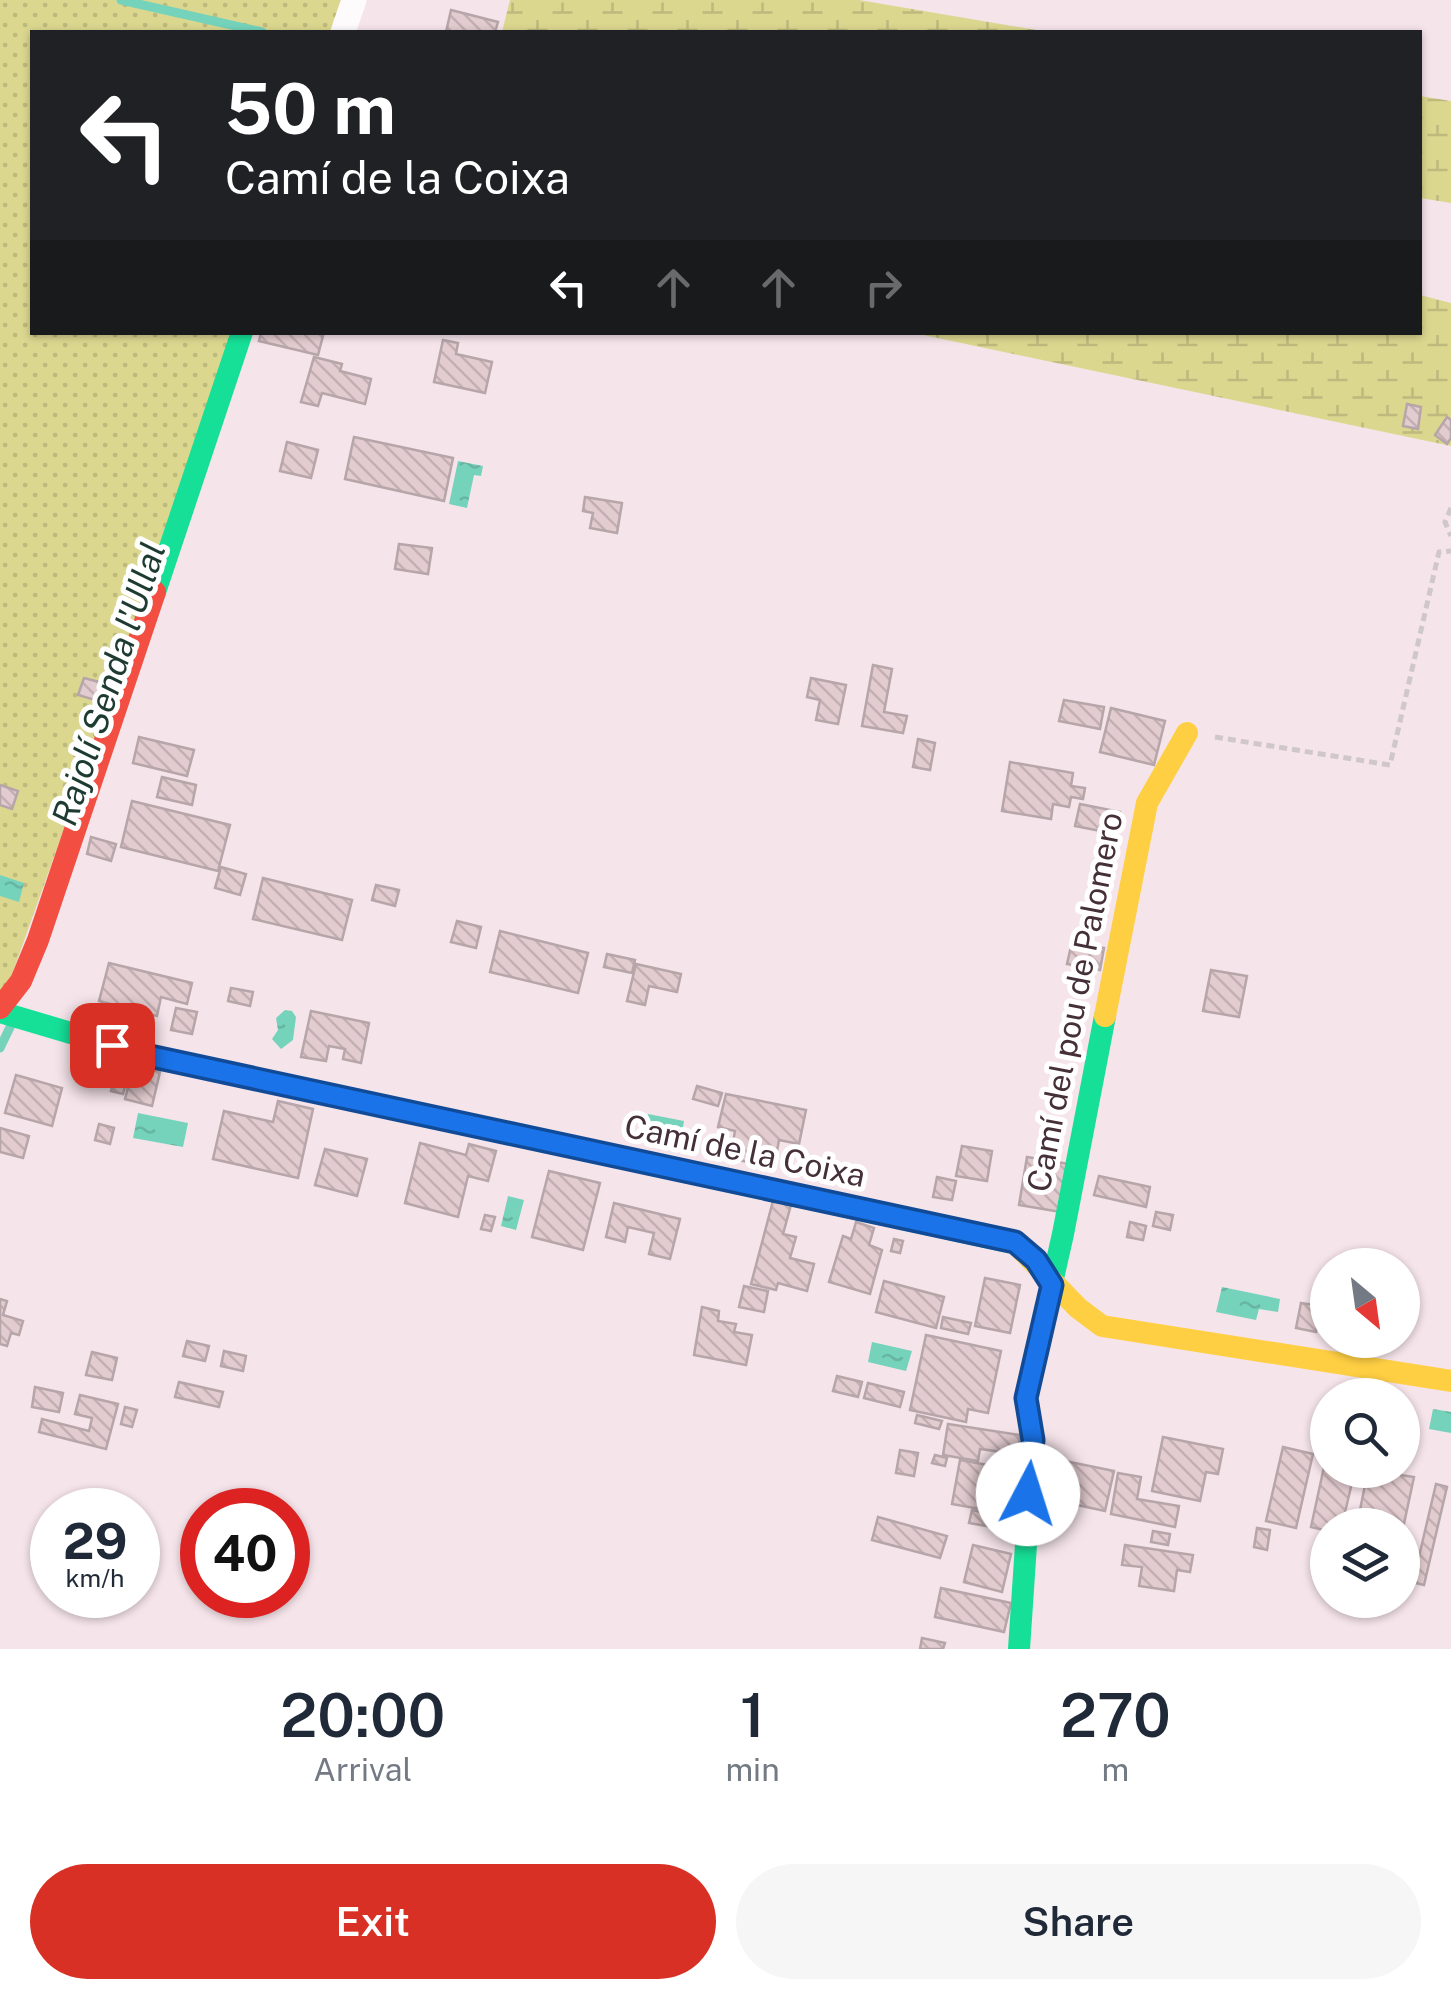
<!DOCTYPE html>
<meta charset="utf-8">
<style>
:root{--surface:#fff;--page:#f6f6f7;--text:#1f2937;--muted:#747a83;--accent:#d93025}
body{margin:0;font-family:"Public Sans",sans-serif;background:var(--page);color:var(--text);height:100vh;display:flex;flex-direction:column;font-size:38px;white-space:nowrap}
*{box-sizing:border-box;margin:0}
p{font-size:32px;color:var(--muted)}
.icon{flex:none;width:55px;height:55px;fill:none;stroke:currentColor;stroke-width:2;stroke-linecap:round;stroke-linejoin:round}
.map{position:relative;height:1649px;overflow:hidden}
.panel{display:flex;flex-direction:column;background:var(--surface);flex:1}
.panel>*{flex:none}
.hud{position:absolute;left:30px;top:30px;width:1392px;height:305px;border-radius:0px;box-shadow:0 2px 8px #0004;background:#202124;color:#fff;overflow:hidden}
.needle{width:65px;rotate:151deg}
.controls{position:absolute;left:1310px;top:1248px;display:grid;gap:20px}
.controls a{display:grid;place-items:center;width:110px;height:110px;border-radius:50%;background:var(--surface);box-shadow:0 2px 8px #0004;font-size:50px}
.speed{position:absolute;left:30px;top:1488px;display:flex;gap:20px;font-size:50px;font-weight:700;text-align:center}
.speed>*{display:grid;place-content:center;width:130px;height:130px;border-radius:50%;background:var(--surface);box-shadow:0 2px 8px #0004;line-height:1}
.speed small{font-size:25px;font-weight:400}
.speed .limit{border:15px solid #d22;background:#fff;color:#111}
.pin{position:absolute;display:grid;place-items:center;width:85px;height:85px;color:#fff;margin:-42px;border-radius:20px;box-shadow:0 5px 15px #0006}
.me{position:absolute;width:110px;margin:-55px;rotate:5deg;stroke-linejoin:round;filter:drop-shadow(0 0 8px #0008)}
.turn{display:flex;align-items:center;gap:35px;height:210px;padding:0 30px;font-size:45px}
.turn .icon{width:130px;height:130px;stroke-width:2.5}
.turn b{display:block;font-size:70px;line-height:85px}
.lanes{display:flex;align-items:center;height:95px;padding:0 30px;background:#0003;justify-content:center;gap:50px;direction:ltr}
.lanes .off{opacity:.35}
.eta{display:flex;justify-content:space-evenly;align-items:center;height:170px;text-align:center}
.eta b{font-size:60px;font-weight:600;line-height:70px}
.action{display:flex;gap:20px;margin-top:auto;padding:20px 30px}
.action a{flex:1;height:115px;border-radius:60px;background:var(--accent);color:#fff;font-size:40px;font-weight:600;line-height:115px;text-align:center}
.action a+a{background:var(--page);color:var(--text)}
.map>svg:first-child{display:block}
.wetland{fill:url(#wetland-marsh)}
.park{fill:url(#park-dots)}
.water{fill:url(#water-ripples)}
.lines{fill:none;stroke-linecap:round;stroke-linejoin:round}
.stream{stroke:#75d3bb;stroke-width:9}
.building{fill:url(#building-back-hatch);stroke:#b6a5a9;stroke-width:2.5}
.path{stroke:#cfc7c9;stroke-width:5;stroke-dasharray:8 5;stroke-linecap:butt}
.street{stroke:#fefbfc;stroke-width:25}
.fast{stroke:#16e098;stroke-width:22}
.slow{stroke:#ffcf43;stroke-width:22}
.jam{stroke:#f24e42;stroke-width:22}
.route-casing{stroke:#114b97;stroke-width:25}
.route{stroke:#1a73e8;stroke-width:18}
.labels{text-anchor:middle;stroke-width:10;stroke-linejoin:round;paint-order:stroke}
.street-label{font-size:32px;fill:#453039;stroke:#fff}
.water-label{font-size:35px;font-style:italic;fill:#1e3b32;stroke:#fff}
</style>
<div class="map">
<svg width="1451" height="1649" viewBox="0 0 1451 1649">
<defs>
<pattern id="wetland-marsh" width="20" height="14" patternUnits="userSpaceOnUse" patternTransform="scale(2.5)"><rect width="20" height="14" fill="#dcd78f"/><path d="M1 5h8M5 5V1M11 12h8M15 12V8" fill="none" stroke="#beb97c"/></pattern>
<pattern id="park-dots" width="8" height="8" patternUnits="userSpaceOnUse" patternTransform="scale(2.5)"><rect width="8" height="8" fill="#dcd78f"/><path d="M2 2h.1M6 6h.1" fill="none" stroke="#beb97c" stroke-width="1.8" stroke-linecap="round"/></pattern>
<pattern id="water-ripples" width="26" height="14" patternUnits="userSpaceOnUse" patternTransform="scale(2.5)"><rect width="26" height="14" fill="#75d3bb"/><path d="M2 4q2-2 4 0t4 0M15 11q2-2 4 0t4 0" fill="none" stroke="#67b5a2"/></pattern>
<pattern id="building-back-hatch" width="6" height="6" patternUnits="userSpaceOnUse" patternTransform="scale(2.5)"><rect width="6" height="6" fill="#e3ccd0"/><path d="M-1 5l2 2M0 0l6 6M5-1l2 2" fill="none" stroke="#c4b0b3"/></pattern>
</defs>
<rect width="100%" height="100%" fill="#f5e4ea"/>
<!-- wetland -->
<g class="wetland">
<path d="M510 0H859L1048 32H502Z"/>
<path d="M1420 96 1451 101V203L1420 198Z"/>
<path d="M1420 295 1451 303V446L914 333 1420 332Z"/>
</g>
<!-- park -->
<path class="park" d="M0 0H352L341 32H32V332L241 333 0 1008Z"/>
<!-- water -->
<g class="water">
<path d="M458 461 483 466 481 476 474 475 467 508 449 504Z"/>
<path d="M0 875 24 883 19 902 0 896Z"/>
<path d="M285 1010 292 1011 296 1017 293 1040 281 1049 272 1039 278 1030 276 1018Z"/>
<path d="M138 1113 188 1123 183 1147 133 1138Z"/>
<path d="M648 1114 684 1121 680 1145 643 1138Z"/>
<path d="M508 1196 524 1200 516 1230 501 1226Z"/>
<path d="M1222 1287 1280 1299 1278 1312 1259 1309 1256 1320 1216 1312Z"/>
<path d="M872 1342 912 1351 906 1371 868 1362Z"/>
<path d="M1433 1409 1451 1412V1433L1429 1429Z"/>
</g>
<g class="lines">
<!-- stream -->
<g class="stream">
<path d="M121 0 262 32"/>
<path d="M0 1048 12 1023"/>
</g>
</g>
<!-- building -->
<g class="building">
<path d="M451 10 498 22 495 32H446Z"/>
<path d="M261 332H324L318 355 259 341Z"/>
<path d="M443 340 458 343 456 354 492 362 485 393 434 382Z"/>
<path d="M314 357 342 364 340 371 371 379 365 404 322 393 318 406 301 402Z"/>
<path d="M1407 404 1421 407 1418 429 1403 426Z"/>
<path d="M1447 417 1451 420V438L1447 444 1435 435Z"/>
<path d="M354 437 453 458 444 501 345 479Z"/>
<path d="M287 442 318 450 311 478 280 471Z"/>
<path d="M585 497 622 503 617 533 590 528 593 513 583 511Z"/>
<path d="M399 544 432 548 428 574 395 569Z"/>
<path d="M873 665 892 669 884 712 907 716 903 733 862 726Z"/>
<path d="M84 678 107 684 102 702 78 695Z"/>
<path d="M811 678 846 685 838 724 816 720 820 700 807 697Z"/>
<path d="M1064 700 1104 707 1100 729 1059 721Z"/>
<path d="M1111 708 1165 721 1154 765 1100 752Z"/>
<path d="M139 737 194 750 187 776 133 763Z"/>
<path d="M918 739 935 743 930 770 913 767Z"/>
<path d="M1010 762 1073 773 1071 786 1085 788 1083 799 1071 797 1069 807 1053 804 1051 819 1002 811Z"/>
<path d="M162 777 196 785 192 805 157 797Z"/>
<path d="M0 785 18 791 12 809 0 805Z"/>
<path d="M132 801 230 825 218 871 121 847Z"/>
<path d="M1080 804 1120 812 1116 834 1075 826Z"/>
<path d="M91 837 116 844 111 861 87 854Z"/>
<path d="M221 867 246 874 240 895 215 888Z"/>
<path d="M263 878 352 900 342 940 253 919Z"/>
<path d="M376 885 399 890 395 906 372 900Z"/>
<path d="M457 921 481 927 476 948 451 942Z"/>
<path d="M500 931 588 953 578 993 490 972Z"/>
<path d="M1072 942 1104 948 1100 970 1067 964Z"/>
<path d="M607 954 635 960 632 973 604 967Z"/>
<path d="M109 963 192 983 187 1004 161 997 157 1016 99 1001Z"/>
<path d="M636 964 681 974 677 992 649 986 645 1005 627 1001Z"/>
<path d="M1211 970 1247 976 1239 1017 1203 1011Z"/>
<path d="M231 988 253 992 250 1006 228 1001Z"/>
<path d="M176 1008 197 1012 192 1034 171 1030Z"/>
<path d="M311 1011 369 1023 361 1063 343 1059 345 1049 329 1046 326 1061 301 1057Z"/>
<path d="M120 1061 131 1064 123 1094 111 1091Z"/>
<path d="M134 1065 160 1072 152 1106 125 1099Z"/>
<path d="M16 1075 62 1088 52 1126 5 1113Z"/>
<path d="M697 1086 722 1093 718 1106 693 1099Z"/>
<path d="M726 1094 806 1110 799 1144 779 1140 774 1168 730 1158 735 1131 718 1127Z"/>
<path d="M278 1101 313 1109 298 1178 213 1159 224 1111 273 1122Z"/>
<path d="M99 1124 114 1128 110 1144 95 1140Z"/>
<path d="M0 1128 29 1136 23 1158 0 1152Z"/>
<path d="M420 1143 466 1155 469 1144 496 1151 488 1181 468 1176 458 1217 405 1203Z"/>
<path d="M962 1146 992 1151 987 1181 956 1176Z"/>
<path d="M325 1149 367 1159 357 1196 315 1185Z"/>
<path d="M1027 1157 1069 1164 1061 1212 1019 1205Z"/>
<path d="M549 1171 600 1183 583 1250 532 1237Z"/>
<path d="M1099 1176 1150 1187 1146 1207 1094 1195Z"/>
<path d="M937 1177 956 1181 952 1200 933 1197Z"/>
<path d="M773 1201 791 1205 783 1234 796 1237 790 1258 814 1264 807 1291 778 1283 776 1290 751 1284Z"/>
<path d="M614 1203 680 1219 670 1259 649 1254 654 1233 628 1227 625 1242 606 1237Z"/>
<path d="M1156 1212 1173 1215 1170 1230 1153 1226Z"/>
<path d="M485 1215 495 1217 491 1231 481 1229Z"/>
<path d="M856 1222 874 1228 869 1245 882 1250 870 1294 829 1282 843 1236 851 1239Z"/>
<path d="M1130 1222 1146 1226 1143 1240 1127 1237Z"/>
<path d="M894 1239 903 1241 900 1253 891 1251Z"/>
<path d="M985 1278 1020 1285 1010 1333 975 1326Z"/>
<path d="M884 1281 944 1297 936 1328 876 1312Z"/>
<path d="M744 1286 768 1291 764 1312 739 1307Z"/>
<path d="M0 1299 7 1301 3 1315 23 1321 19 1335 11 1333 7 1346 0 1344Z"/>
<path d="M1301 1303 1321 1306 1316 1332 1296 1328Z"/>
<path d="M702 1307 719 1311 718 1321 736 1324 734 1332 752 1335 746 1365 694 1355Z"/>
<path d="M943 1317 971 1323 968 1334 941 1328Z"/>
<path d="M926 1335 1001 1351 988 1413 968 1409 966 1422 910 1410Z"/>
<path d="M187 1341 209 1346 205 1361 183 1356Z"/>
<path d="M224 1351 246 1356 243 1371 221 1366Z"/>
<path d="M92 1352 117 1358 112 1380 86 1375Z"/>
<path d="M837 1376 862 1382 858 1397 833 1391Z"/>
<path d="M179 1382 223 1392 219 1407 175 1397Z"/>
<path d="M868 1383 904 1392 900 1407 864 1398Z"/>
<path d="M35 1387 63 1393 59 1412 32 1407Z"/>
<path d="M80 1395 118 1404 106 1449 39 1432 42 1419 89 1431 92 1418 75 1414Z"/>
<path d="M125 1407 137 1410 132 1427 121 1424Z"/>
<path d="M917 1415 942 1421 939 1429 915 1423Z"/>
<path d="M948 1424 1020 1435 1017 1454 980 1449 978 1461 943 1455Z"/>
<path d="M1163 1437 1223 1449 1218 1474 1206 1472 1200 1501 1152 1491Z"/>
<path d="M1283 1447 1313 1454 1296 1528 1266 1521Z"/>
<path d="M900 1450 918 1453 914 1476 896 1473Z"/>
<path d="M1327 1453 1328 1470H1355L1342 1525H1328V1531L1311 1527Z"/>
<path d="M935 1455 947 1458 945 1466 932 1463Z"/>
<path d="M960 1460 1021 1471 1014 1515 952 1504Z"/>
<path d="M1065 1461 1114 1471 1105 1511 1054 1500 1056 1493 1046 1491 1052 1464 1064 1467Z"/>
<path d="M1368 1470 1414 1477 1402 1533V1525H1357Z"/>
<path d="M1118 1473 1141 1477 1137 1499 1179 1506 1175 1527 1111 1514Z"/>
<path d="M1436 1484 1447 1487 1424 1585 1402 1580V1561L1417 1565Z"/>
<path d="M972 1510 1000 1516 998 1528 969 1523Z"/>
<path d="M878 1517 947 1536 940 1558 872 1540Z"/>
<path d="M1257 1528 1270 1530 1267 1550 1254 1547Z"/>
<path d="M1153 1531 1170 1534 1168 1545 1151 1542Z"/>
<path d="M973 1545 1011 1554 1002 1592 964 1582Z"/>
<path d="M1125 1545 1193 1555 1190 1572 1177 1570 1174 1591 1139 1586 1142 1567 1122 1565Z"/>
<path d="M941 1588 1011 1603 1004 1632 935 1617Z"/>
<path d="M922 1638 945 1643 943 1649H920Z"/>
</g>
<g class="lines">
<!-- path -->
<g class="path">
<path d="M1451 508 1445 522 1451 536"/>
<path d="M1215 737 1390 765 1439 552 1451 551"/>
</g>
<!-- street -->
<path class="street" d="M343 32 354 0"/>
<!-- fast -->
<g class="fast">
<path d="M155 592 242 332"/>
<path d="M0 1012 145 1055 1004 1241"/>
<path d="M1019 1649 1033 1440 1026 1398 1063 1234 1105 1016"/>
</g>
<!-- slow -->
<g class="slow">
<path d="M1105 1016 1147 803 1187 733"/>
<path d="M1004 1241 1015 1243 1078 1308 1102 1326 1451 1381"/>
</g>
<!-- jam -->
<path class="jam" d="M0 1008 21 981 38 940 155 592"/>
</g>
<g class="lines">
<!-- route casing -->
<g class="route-casing">
<path id="route" d="M112 1045 145 1055 1015 1242 1036 1260 1052 1285 1026 1398 1033 1440 1028 1494"/>
</g>
<!-- route -->
<use href="#route" class="route"/>
</g>
<g class="labels">
<!-- street labels -->
<g class="street-label">
<text transform="translate(1075 1002) rotate(-79)" y="11">Camí del pou de Palomero</text>
<text transform="translate(745 1151) rotate(12)" y="11">Camí de la Coixa</text>
</g>
<!-- water labels -->
<g class="water-label">
<text transform="translate(109 684) rotate(-72)" y="12">Rajolí Senda l'Ullal</text>
</g>
</g>
</svg>
<div class="controls">
<a><svg class="needle" viewBox="-14 -14 28 28"><path d="M0-13l5 13h-10z" fill="#e53935"/><path d="M0 13l5-13h-10z" fill="#747a83"/></svg></a>
<a><svg class="icon" aria-label="search" viewBox="0 0 24 24"><circle cx="10" cy="10" r="6"/><path d="M15 15l6 6"/></svg></a>
<a><svg class="icon" aria-label="layers" viewBox="0 0 24 24"><path d="M12 4l9 5-9 5-9-5zM3 14l9 5 9-5"/></svg></a>
</div>
<div class="speed"><div>29<small>km/h</small></div><div class="limit">40</div></div>
<div class="pin" style="left:112px;top:1045px;background:#d93025"><svg class="icon" aria-label="arrive" viewBox="0 0 24 24"><path d="M6 21V4h12l-3 4 3 4H6"/></svg></div>
<svg class="me" style="left:1028px;top:1494px" viewBox="-20 -20 40 40"><circle r="19" fill="#fff"/><path d="M0-13L10 11 0 6-10 11z" fill="#1a73e8"/></svg>
<div class="hud">
<div class="turn"><svg class="icon" aria-label="left" viewBox="0 0 24 24"><path d="M17 20v-9H6M10 6l-5 5 5 5"/></svg><div><b>50 m</b>Camí de la Coixa</div></div>
<div class="lanes"><svg class="icon" aria-label="left" viewBox="0 0 24 24"><path d="M17 20v-9H6M10 6l-5 5 5 5"/></svg><svg class="icon off" aria-label="ahead" viewBox="0 0 24 24"><path d="M12 20V5M6 11l6-6 6 6"/></svg><svg class="icon off" aria-label="ahead" viewBox="0 0 24 24"><path d="M12 20V5M6 11l6-6 6 6"/></svg><svg class="icon off" aria-label="right" viewBox="0 0 24 24"><path d="M7 20v-9h11M14 6l5 5-5 5"/></svg></div>
</div>
</div>
<section class="panel">
<div class="eta">
<div><b>20:00</b><p>Arrival</p></div>
<div><b>1</b><p>min</p></div>
<div><b>270</b><p>m</p></div>
</div>
<div class="action"><a>Exit</a><a>Share</a></div>
</section>
